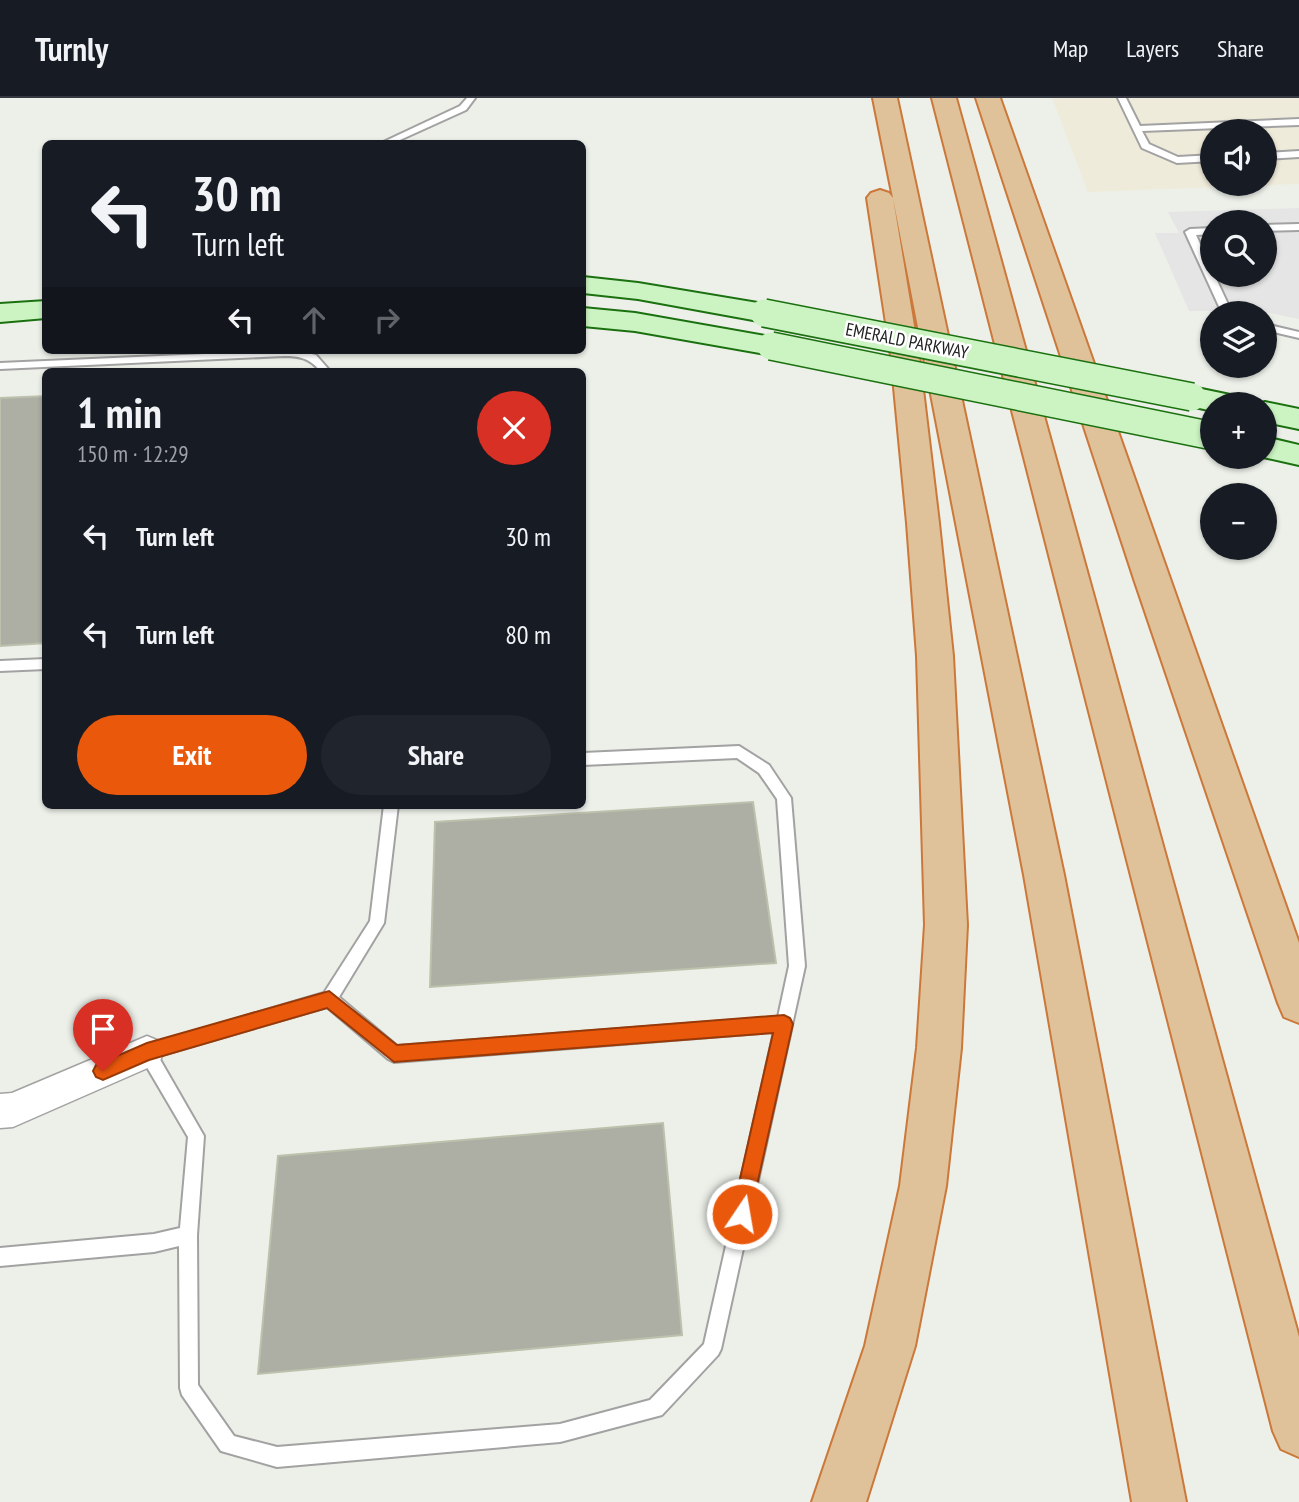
<!DOCTYPE html>
<meta charset="utf-8">
<style>
:root{--surface:#171b24;--page:#20242c;--text:#f1f3f6;--muted:#9ea1a6;--line:#363941;--accent:#ea580c}
body{margin:0;font-family:"PT Sans Narrow",sans-serif;background:var(--page);color:var(--text);height:100vh;display:flex;flex-direction:column;font-size:26px;white-space:nowrap}
*{box-sizing:border-box;margin:0}
p{font-size:23px;color:var(--muted)}
.icon{flex:none;width:38px;height:38px;fill:none;stroke:currentColor;stroke-width:2;stroke-linecap:round;stroke-linejoin:round}
.map{position:relative;flex:1;overflow:hidden}
.drawer{position:absolute;left:42px;top:270px;width:544px;height:441px;display:flex;flex-direction:column;background:var(--surface);border-radius:10px;box-shadow:0 2px 5px #0004}
.drawer>*{flex:none}
.top-card{position:absolute;left:42px;top:42px;width:544px;height:214px;border-radius:10px;box-shadow:0 2px 5px #0004;background:#171b24;color:var(--text);overflow:hidden}
.controls{position:absolute;left:1200px;top:21px;display:grid;gap:14px}
.controls a{display:grid;place-items:center;width:77px;height:77px;border-radius:50%;background:var(--surface);box-shadow:0 2px 5px #0004;font-size:35px}
.pin{position:absolute;display:grid;place-items:center;width:60px;height:60px;color:#fff;margin:-72px -30px;border-radius:50% 50% 50% 0;rotate:-45deg;box-shadow:0 0 7px #0007}
.pin .icon{rotate:45deg}
.me{position:absolute;width:77px;margin:-38px;rotate:12deg;stroke-linejoin:round;filter:drop-shadow(0 0 5px #0008)}
.turn{display:flex;align-items:center;gap:24px;height:147px;padding:0 35px;font-size:32px}
.turn .icon{width:91px;height:91px;stroke-width:2.5}
.turn b{display:block;font-size:49px;line-height:60px}
.lanes{display:flex;align-items:center;height:66px;padding:0 35px;background:#0003;justify-content:center;gap:35px;direction:ltr}
.lanes .off{opacity:.35}
.round{display:grid;place-items:center;flex:none;width:74px;height:74px;border-radius:37px;background:var(--page)}
.overview{display:flex;align-items:center;justify-content:space-between;height:119px;padding:0 35px}
h1{font-size:42px;font-weight:700;line-height:52px}
.cta{display:flex;gap:14px;margin-top:auto;padding:14px 35px}
.cta a{flex:1;height:80px;border-radius:42px;background:var(--accent);color:#fff;font-size:28px;font-weight:700;line-height:80px;text-align:center}
.cta a+a{background:var(--page);color:var(--text)}
ul{padding:0;list-style:none}
li{display:flex;align-items:center;gap:21px;height:98px;padding:0 35px}
li div{flex:1}
li b{display:block;font-size:26px}
li em{font-style:normal}
header{display:flex;align-items:center;gap:42px;box-sizing:border-box;height:98px;padding:0 35px;background:var(--surface);border-bottom:2px solid var(--line)}
header strong{font-size:33px}
nav{display:flex;gap:38px;margin-inline-start:auto;font-size:24px}
.map>svg:first-child{display:block}
.commercial{fill:#efebda;fill-rule:evenodd}
.parking{fill:#e5e5e5;fill-rule:evenodd}
.building{fill:#adafa5;stroke:#bcc1ac;stroke-width:2}
.lines{fill:none;stroke-linecap:round;stroke-linejoin:round}
.lane-casing{stroke:#a2a2a2;stroke-width:4}
.street-casing{stroke:#a2a2a2;stroke-width:3}
.secondary-casing{stroke:#1b7010;stroke-width:4}
.highway-casing{stroke:#cb783a;stroke-width:4}
.lane{fill:#fff;fill-rule:evenodd}
.street{fill:#fff;fill-rule:evenodd}
.secondary{fill:#ccf4c3;fill-rule:evenodd}
.highway{fill:#dfc299;fill-rule:evenodd}
.secondary-bridge-casing{stroke:#1b7010;stroke-width:30;stroke-linecap:butt}
.secondary-bridge{stroke:#ccf4c3;stroke-width:27}
.route{fill:#ea580c;stroke:#983908;stroke-width:2}
.labels{text-anchor:middle;stroke-width:5;stroke-linejoin:round;paint-order:stroke}
.far-street-label{font-size:18px;fill:#212121;stroke:#fff}
</style>
<header>
<strong>Turnly</strong>
<nav><a>Map</a><a>Layers</a><a>Share</a></nav>
</header>
<div class="map">
<svg width="1299" height="1404" viewBox="0 0 1299 1404">
<rect width="100%" height="100%" fill="#edf0e9"/>
<!-- commercial -->
<path class="commercial" d="M1052 0H1299V86L1088 94ZM1213 33H1265V86H1213Z"/>
<!-- parking -->
<path class="parking" d="M1299 110V221L1261 213H1189L1155 135H1179L1168 114ZM1213 124H1265V177H1213Z"/>
<!-- building -->
<g class="building">
<path d="M46 298V545L0 548V300Z"/>
<path d="M753 704 776 865 430 889 435 724Z"/>
<path d="M663 1025 682 1237 258 1276 278 1058Z"/>
</g>
<g class="lines">
<!-- lane casing -->
<g class="lane-casing">
<g id="lane">
<path d="M467 0H475L466 12 391 46H379L460 8Z"/>
<path d="M1118 0H1126L1140 28 1299 21V27L1142 33 1149 46 1178 59 1213 57V63L1177 65 1142 50Z"/>
<path d="M1299 53V59L1265 61V55Z"/>
<path d="M1299 126V132L1265 133V127Z"/>
<path d="M1213 130V136L1196 137 1232 215H1222L1185 134 1190 131Z"/>
<path d="M1265 226 1299 234V240L1265 232Z"/>
<path d="M294 252 316 257 330 273H320C310 260 299 258 284 258L0 271V265Z"/>
<path d="M46 561V571L0 573V563Z"/>
<path d="M739 648 769 667 791 700 805 868 721 1251 718 1257 662 1317 560 1344 277 1369 221 1353 182 1297 180 1290 179 1148 154 1154 0 1168V1150L154 1136 180 1130 188 1039 141 959 139 954 141 949 324 895 370 823 384 707H398L384 825 339 899 397 948 778 919 789 868 777 701 759 675 737 660 583 667V655ZM327 909 388 961 394 964 774 934 704 1246 650 1302 560 1326 277 1349 234 1338 198 1287 197 1137 204 1038 158 958Z"/>
</g>
</g>
<!-- street casing -->
<g class="street-casing">
<path id="street" d="M147 938 159 943 164 954 159 965 13 1029 0 1030V996L12 995Z"/>
</g>
<!-- secondary casing -->
<g class="secondary-casing">
<g id="secondary">
<path d="M583 179 638 185 764 206 774 209 778 215 774 221 764 224 638 201 583 195Z"/>
<path d="M46 203V220L0 224V206Z"/>
<path d="M583 210 635 215 771 239 781 242 785 248 781 254 771 257 635 233 583 228Z"/>
<path d="M1192 289 1240 299 1244 306H1213V313L1181 306 1177 299 1181 292Z"/>
<path d="M1265 304 1299 311V331L1265 324V306H1257Z"/>
<path d="M1265 339 1299 347V367L1263 359H1265Z"/>
</g>
</g>
<!-- highway casing -->
<g class="highway-casing">
<g id="highway">
<path d="M873 0H897L1064 777 1186 1404H1132L1024 777 893 100 919 258 939 425 953 558 967 827 961 950 946 1088 915 1248 866 1404H812L865 1248 900 1088 917 950 925 827 917 558 907 425 891 258 867 100 871 95 880 92 889 95 893 100Z"/>
<path d="M932 0H956L1299 1239V1359L1281 1351 1273 1333Z"/>
<path d="M976 0H1000L1299 845V925L1284 919 1278 905 1135 484Z"/>
</g>
</g>
<!-- lane -->
<use href="#lane" class="lane"/>
<!-- street -->
<use href="#street" class="street"/>
<!-- secondary -->
<use href="#secondary" class="secondary"/>
<!-- highway -->
<use href="#highway" class="highway"/>
<!-- secondary-bridge casing -->
<g class="secondary-bridge-casing">
<g id="secondary-bridge">
<path d="M764 215 1192 299"/>
<path d="M771 248 1213 338"/>
</g>
</g>
<!-- secondary-bridge -->
<use href="#secondary-bridge" class="secondary-bridge"/>
</g>
<!-- route -->
<path class="route" d="M329 893 397 947 784 917 790 920 793 926 749 1123 742 1125 735 1123 732 1116 773 935 394 964 327 910 149 962 103 982 96 979 93 973 96 967 147 945Z"/>
<g class="labels">
<!-- far-street labels -->
<g class="far-street-label">
<text transform="translate(907 243) rotate(11)" y="6">EMERALD PARKWAY</text>
</g>
</g>
</svg>
<div class="controls">
<a><svg class="icon" aria-label="sound" viewBox="0 0 24 24"><path d="M4 9h4l5-4v14l-5-4H4zM17 9q2 3 0 6"/></svg></a>
<a><svg class="icon" aria-label="search" viewBox="0 0 24 24"><circle cx="10" cy="10" r="6"/><path d="M15 15l6 6"/></svg></a>
<a><svg class="icon" aria-label="layers" viewBox="0 0 24 24"><path d="M12 4l9 5-9 5-9-5zM3 14l9 5 9-5"/></svg></a>
<a>+</a>
<a>−</a>
</div>
<div class="pin" style="left:103px;top:973px;background:#d93025"><svg class="icon" aria-label="arrive" viewBox="0 0 24 24"><path d="M6 21V4h12l-3 4 3 4H6"/></svg></div>
<svg class="me" style="left:742px;top:1116px" viewBox="-20 -20 40 40"><circle r="17" fill="#ea580c" stroke="#fff" stroke-width="3"/><path d="M0-11L8 9 0 5-8 9z" fill="#fff"/></svg>
<div class="top-card">
<div class="turn"><svg class="icon" aria-label="left" viewBox="0 0 24 24"><path d="M17 20v-9H6M10 6l-5 5 5 5"/></svg><div><b>30 m</b>Turn left</div></div>
<div class="lanes"><svg class="icon" aria-label="left" viewBox="0 0 24 24"><path d="M17 20v-9H6M10 6l-5 5 5 5"/></svg><svg class="icon off" aria-label="ahead" viewBox="0 0 24 24"><path d="M12 20V5M6 11l6-6 6 6"/></svg><svg class="icon off" aria-label="right" viewBox="0 0 24 24"><path d="M7 20v-9h11M14 6l5 5-5 5"/></svg></div>
</div>
<section class="drawer">
<div class="overview"><div><h1>1 min</h1><p>150 m · 12:29</p></div><a class="round" style="background:#d93025;color:#fff"><svg class="icon" aria-label="close" viewBox="0 0 24 24"><path d="M6 6l12 12M18 6L6 18"/></svg></a></div>
<ul>
<li><svg class="icon" aria-label="left" viewBox="0 0 24 24"><path d="M17 20v-9H6M10 6l-5 5 5 5"/></svg><div><b>Turn left</b></div><em>30 m</em></li>
<li><svg class="icon" aria-label="left" viewBox="0 0 24 24"><path d="M17 20v-9H6M10 6l-5 5 5 5"/></svg><div><b>Turn left</b></div><em>80 m</em></li>
</ul>
<div class="cta"><a>Exit</a><a>Share</a></div>
</section>
</div>
